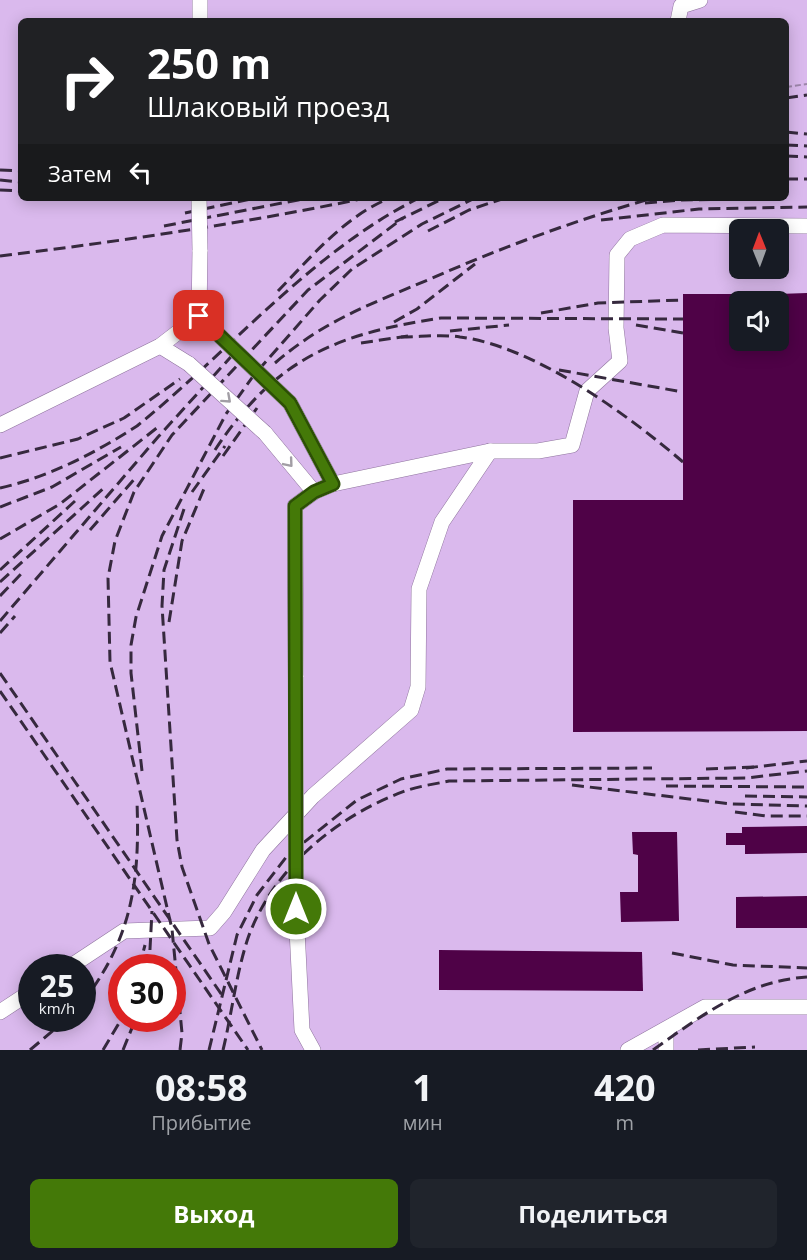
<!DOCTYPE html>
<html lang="ru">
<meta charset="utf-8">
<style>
:root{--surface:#171b24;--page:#20242c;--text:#f1f3f6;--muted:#9ea1a6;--accent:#447908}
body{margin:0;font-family:"Open Sans",sans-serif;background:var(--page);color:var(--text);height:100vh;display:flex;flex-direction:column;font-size:22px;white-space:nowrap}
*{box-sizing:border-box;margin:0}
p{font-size:20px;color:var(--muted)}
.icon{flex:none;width:33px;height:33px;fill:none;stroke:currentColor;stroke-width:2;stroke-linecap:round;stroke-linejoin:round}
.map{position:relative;height:1050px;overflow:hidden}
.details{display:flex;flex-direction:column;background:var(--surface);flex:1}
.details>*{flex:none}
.top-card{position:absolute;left:18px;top:18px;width:771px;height:183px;border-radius:9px;box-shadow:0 3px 15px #0003;background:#202124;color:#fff;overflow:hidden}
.needle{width:39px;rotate:359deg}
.buttons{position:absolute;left:729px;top:219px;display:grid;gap:12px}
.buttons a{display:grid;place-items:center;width:60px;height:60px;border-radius:9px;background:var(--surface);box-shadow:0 3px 15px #0003;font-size:30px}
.speed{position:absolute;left:18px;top:954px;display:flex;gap:12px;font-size:30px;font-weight:700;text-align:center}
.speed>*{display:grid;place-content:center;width:78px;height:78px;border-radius:50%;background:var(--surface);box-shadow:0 3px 15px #0003;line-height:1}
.speed small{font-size:15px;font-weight:400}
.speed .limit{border:9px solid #d22;background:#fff;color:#111}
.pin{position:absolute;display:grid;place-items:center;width:51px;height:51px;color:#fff;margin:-26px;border-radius:12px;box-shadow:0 3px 9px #0006}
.me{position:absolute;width:66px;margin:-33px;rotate:0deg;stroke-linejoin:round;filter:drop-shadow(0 0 4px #0008)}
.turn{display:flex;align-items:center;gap:21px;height:126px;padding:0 30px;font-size:27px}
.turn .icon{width:78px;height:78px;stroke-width:2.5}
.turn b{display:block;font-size:42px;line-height:51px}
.then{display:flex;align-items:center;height:57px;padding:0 30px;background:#0003;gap:12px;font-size:22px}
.eta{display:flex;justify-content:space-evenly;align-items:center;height:102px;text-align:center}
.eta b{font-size:36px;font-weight:700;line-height:42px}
.button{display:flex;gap:12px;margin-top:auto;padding:12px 30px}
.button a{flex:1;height:69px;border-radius:9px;background:var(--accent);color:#fff;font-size:24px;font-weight:700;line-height:69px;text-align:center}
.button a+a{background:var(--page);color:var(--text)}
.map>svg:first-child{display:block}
.built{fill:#dab9ed;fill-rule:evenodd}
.building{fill:#4f0247}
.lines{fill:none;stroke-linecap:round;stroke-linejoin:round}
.minor-casing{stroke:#8f749e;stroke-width:16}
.path{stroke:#9c85a9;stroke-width:2;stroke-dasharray:6 3;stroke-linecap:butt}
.minor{stroke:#fff;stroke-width:15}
.rail{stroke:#36293e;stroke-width:3;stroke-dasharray:12 6;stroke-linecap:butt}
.minor-bridge-casing{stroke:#8f749e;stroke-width:16;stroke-linecap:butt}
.minor-bridge{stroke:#fff;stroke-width:15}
.oneway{stroke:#a29ea5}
.route-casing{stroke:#2c4f05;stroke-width:15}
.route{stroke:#447908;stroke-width:10}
</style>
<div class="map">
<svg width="807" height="1050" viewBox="0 0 807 1050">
<rect width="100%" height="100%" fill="#e3c5f3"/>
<!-- built -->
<path class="built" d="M0 0H807V1050H0ZM21 21H786V198H21ZM740 230H778V268H740ZM740 302H778V340H740ZM32 968H82V1018H32ZM122 968H172V1018H122Z"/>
<!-- building -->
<g class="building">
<path d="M807 293V731L573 732V500H683V294H740V340H778V294Z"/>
<path d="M807 826V853L745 854V845H726V833H742V827Z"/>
<path d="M632 832H677L679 921 621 922 620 892H638V855L633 854Z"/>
<path d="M807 896V928H736V897Z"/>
<path d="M439 950 642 952 643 991 439 990Z"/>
</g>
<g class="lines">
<!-- minor casing -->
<g class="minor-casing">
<g id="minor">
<path d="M200 21V0"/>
<path d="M678 21 681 6 700 0"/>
<path d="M200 250 199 316 220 336"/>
<path d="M160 346 189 364"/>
<path d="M290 403 333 484"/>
<path d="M0 425 160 346 199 316"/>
<path d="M265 433 314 492"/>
<path d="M490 451H538L572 445 587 391 620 361 616 328 617 255 630 239 663 225 807 226"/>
<path d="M296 909 302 1030 313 1050"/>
<path d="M68 968 124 931 210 928 224 912 263 850 313 796 411 710 418 687 419 589 442 522 490 451 333 484 314 492 295 506 296 677"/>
<path d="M0 1012 32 991"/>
<path d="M666 1030V1050"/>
<path d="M628 1050 705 1007H807"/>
</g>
</g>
<!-- path -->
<path class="path" d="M786 87 807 84"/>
<!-- minor -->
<use href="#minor" class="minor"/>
<!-- rail -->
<g class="rail">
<path d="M786 98 807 95"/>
<path d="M786 132 807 134"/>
<path d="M786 145 807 146"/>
<path d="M786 156 807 157"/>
<path d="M0 170 21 171"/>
<path d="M786 179H807"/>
<path d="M0 180 21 182"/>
<path d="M0 190 21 191"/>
<path d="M645 203 682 200 738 199"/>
<path d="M185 213 256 198"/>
<path d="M601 220 699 209 807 207"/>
<path d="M395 222 444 198"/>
<path d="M164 226 308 198"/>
<path d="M428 231 469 210 505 198"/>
<path d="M0 256C123 241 245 223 366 198"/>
<path d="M278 291C311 257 345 216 390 198"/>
<path d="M541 313 598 303 683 300"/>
<path d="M394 322 417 309 475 264"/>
<path d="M636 325 683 333"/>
<path d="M450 331 509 325"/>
<path d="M401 337C420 337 441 334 460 337 534 346 628 415 683 462"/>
<path d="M361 343 408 336"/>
<path d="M275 363C325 320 371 304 430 279 503 247 576 220 653 198"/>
<path d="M559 370 683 392"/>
<path d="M215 450C275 359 335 334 441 318L683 319"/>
<path d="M223 456 257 408"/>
<path d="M0 458 78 439 124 418 180 379"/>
<path d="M0 488C49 477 95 453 137 426 230 351 311 252 419 198"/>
<path d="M192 492 225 446"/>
<path d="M0 507 52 487 121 447"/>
<path d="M184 509 164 570 162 606 177 840 182 867 209 944 262 1050"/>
<path d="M90 530 137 476"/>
<path d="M0 539 60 504 158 427"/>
<path d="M0 570 75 501"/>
<path d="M0 582 105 487"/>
<path d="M0 596 22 573"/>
<path d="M0 621 158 437 238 349"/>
<path d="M169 622 182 541 206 484"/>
<path d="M0 633 15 616"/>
<path d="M0 673 224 998"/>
<path d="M0 691 248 1050"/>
<path d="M746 768 807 761"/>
<path d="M706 769 754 767"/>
<path d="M142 771 131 673V645L136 617 162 536 226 414 254 375 320 300 352 269 422 224 475 198"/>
<path d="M572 785 732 804 807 806"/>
<path d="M666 786 807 787"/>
<path d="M745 796 807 797"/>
<path d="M735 812 766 816H807"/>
<path d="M672 953 733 965 807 968"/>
<path d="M139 968 145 945"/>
<path d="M149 968 152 911"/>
<path d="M82 1003C132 939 140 881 137 802"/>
<path d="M30 1050 68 1018"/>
<path d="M103 1050 122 1018"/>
<path d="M123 1050 136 1018"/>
<path d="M180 1050 182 1033 172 929 110 662 108 578 115 541 134 492 172 435 308 290 403 218"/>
<path d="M209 1050 237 935 257 895 287 856 357 800 401 779 447 769 652 768"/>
<path d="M223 1050C232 1013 236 974 248 938 273 868 337 816 405 791 419 786 435 784 449 781L746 778 807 771"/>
<path d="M653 1050C701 1016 746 981 807 977"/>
<path d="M698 1050 755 1047"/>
</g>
<!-- minor-bridge casing -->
<g class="minor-bridge-casing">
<g id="minor-bridge">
<path d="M199 198 200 250"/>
<path d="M220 336 290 403"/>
<path d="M189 364 265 433"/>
<path d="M296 909V677"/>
</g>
</g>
<!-- minor-bridge -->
<use href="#minor-bridge" class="minor-bridge"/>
</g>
<!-- one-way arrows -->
<defs><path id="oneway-chevron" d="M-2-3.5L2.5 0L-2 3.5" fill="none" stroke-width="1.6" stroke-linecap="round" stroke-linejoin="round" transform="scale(1.5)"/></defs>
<g class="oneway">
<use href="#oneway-chevron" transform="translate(227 399) rotate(42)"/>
<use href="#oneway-chevron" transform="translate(289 463) rotate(50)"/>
</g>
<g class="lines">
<!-- route casing -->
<g class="route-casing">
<path id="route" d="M199 316 290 403 333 484 314 492 295 506 296 909"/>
</g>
<!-- route -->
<use href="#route" class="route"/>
</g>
</svg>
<div class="buttons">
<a><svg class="needle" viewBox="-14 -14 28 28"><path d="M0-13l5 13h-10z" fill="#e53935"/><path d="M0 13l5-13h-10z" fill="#9ea1a6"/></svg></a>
<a><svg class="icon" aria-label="sound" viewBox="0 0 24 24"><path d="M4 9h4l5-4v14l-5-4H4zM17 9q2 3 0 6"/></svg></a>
</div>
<div class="speed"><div>25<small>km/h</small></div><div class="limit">30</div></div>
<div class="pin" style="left:199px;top:316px;background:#d93025"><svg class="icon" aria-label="arrive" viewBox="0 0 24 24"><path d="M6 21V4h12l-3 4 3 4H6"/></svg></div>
<svg class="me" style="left:296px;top:909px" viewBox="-20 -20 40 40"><circle r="17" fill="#447908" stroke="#fff" stroke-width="3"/><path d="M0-11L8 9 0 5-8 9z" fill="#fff"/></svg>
<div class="top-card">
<div class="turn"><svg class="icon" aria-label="right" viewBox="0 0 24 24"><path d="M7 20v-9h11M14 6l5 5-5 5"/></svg><div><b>250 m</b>Шлаковый проезд</div></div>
<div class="then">Затем<svg class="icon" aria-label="left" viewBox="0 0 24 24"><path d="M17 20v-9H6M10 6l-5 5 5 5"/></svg></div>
</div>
</div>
<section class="details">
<div class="eta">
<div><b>08:58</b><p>Прибытие</p></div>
<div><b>1</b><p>мин</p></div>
<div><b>420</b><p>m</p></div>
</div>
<div class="button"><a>Выход</a><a>Поделиться</a></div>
</section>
